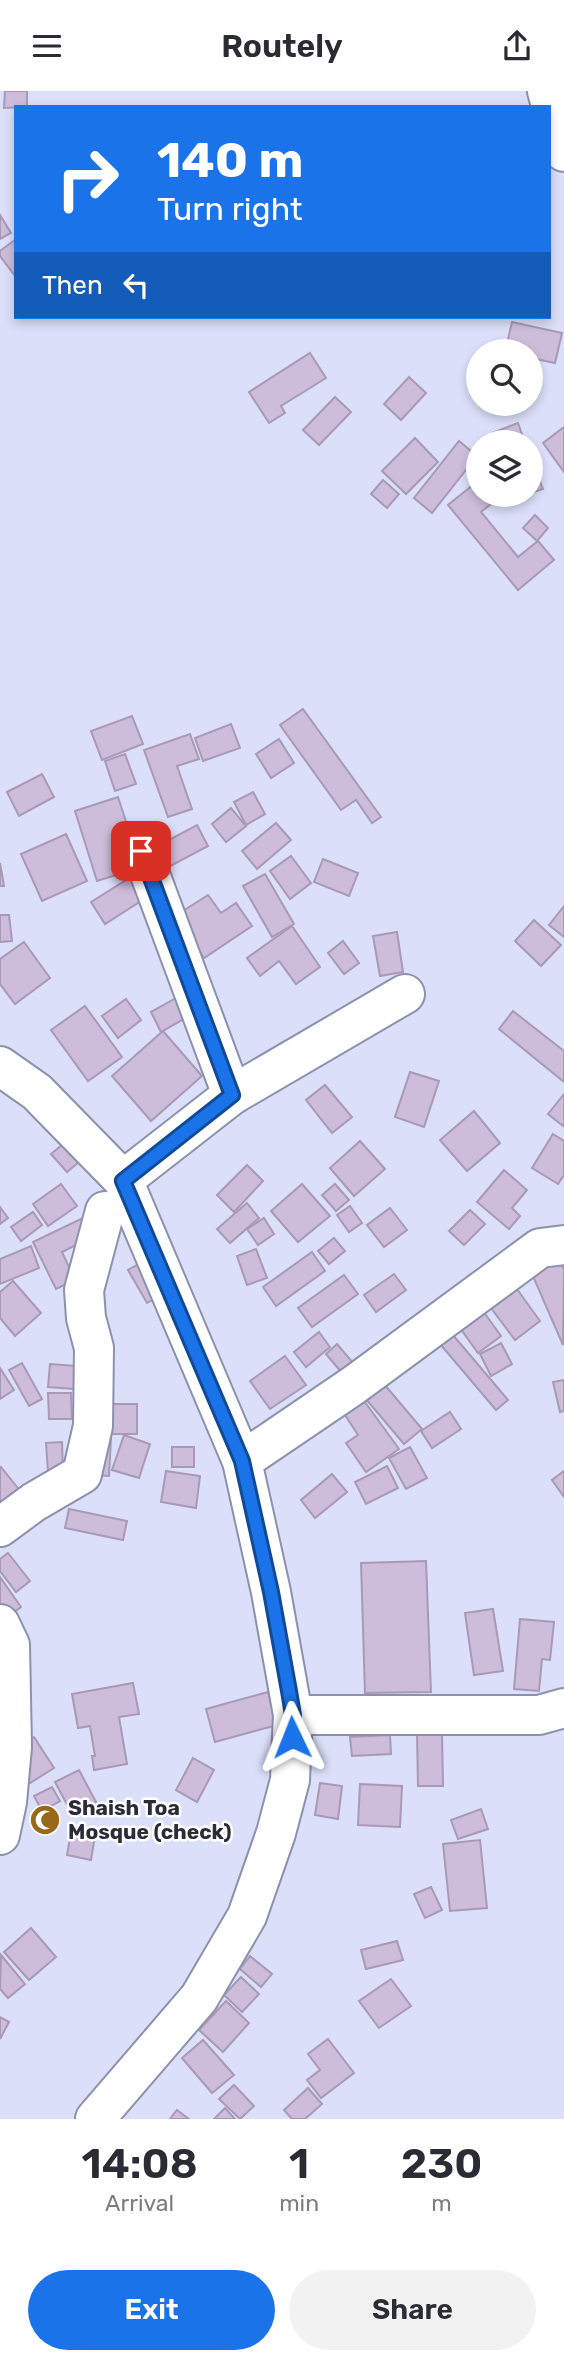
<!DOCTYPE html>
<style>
:root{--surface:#fff;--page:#f2f2f3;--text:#2b2b33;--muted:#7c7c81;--accent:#1a73e8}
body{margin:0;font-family:Rubik,sans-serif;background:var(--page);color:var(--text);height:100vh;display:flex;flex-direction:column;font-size:26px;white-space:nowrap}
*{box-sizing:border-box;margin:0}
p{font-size:23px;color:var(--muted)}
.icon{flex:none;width:38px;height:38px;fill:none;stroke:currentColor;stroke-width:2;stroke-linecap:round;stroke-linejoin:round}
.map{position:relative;height:2028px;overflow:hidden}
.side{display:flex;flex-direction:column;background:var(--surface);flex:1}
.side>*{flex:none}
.top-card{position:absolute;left:14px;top:14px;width:537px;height:214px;border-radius:0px;box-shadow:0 4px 10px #0003;background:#1a73e8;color:#fff;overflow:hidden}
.controls{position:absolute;left:466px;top:248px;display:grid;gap:14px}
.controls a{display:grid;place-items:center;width:77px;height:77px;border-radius:50%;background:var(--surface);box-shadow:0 4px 10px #0003;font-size:35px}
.pin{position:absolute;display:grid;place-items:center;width:60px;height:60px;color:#fff;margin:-30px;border-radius:14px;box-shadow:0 4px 10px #0006}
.me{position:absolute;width:77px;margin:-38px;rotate:358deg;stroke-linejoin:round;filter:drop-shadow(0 0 5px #0008)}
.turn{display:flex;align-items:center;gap:24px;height:147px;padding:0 28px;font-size:32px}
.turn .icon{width:91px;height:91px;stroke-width:2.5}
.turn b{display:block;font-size:49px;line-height:60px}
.then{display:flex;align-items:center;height:66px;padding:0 28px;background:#0003;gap:14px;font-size:26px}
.eta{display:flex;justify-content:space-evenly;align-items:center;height:119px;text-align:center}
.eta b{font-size:42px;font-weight:600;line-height:49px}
.cta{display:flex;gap:14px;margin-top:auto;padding:14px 28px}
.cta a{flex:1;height:80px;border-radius:42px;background:var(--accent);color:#fff;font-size:28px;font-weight:600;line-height:80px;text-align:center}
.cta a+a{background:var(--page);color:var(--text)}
header{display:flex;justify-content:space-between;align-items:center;height:91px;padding:0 28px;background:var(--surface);font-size:32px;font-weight:600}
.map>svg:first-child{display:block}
.building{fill:#cdbddb;stroke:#a899b6;stroke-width:2}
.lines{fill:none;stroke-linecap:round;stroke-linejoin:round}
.minor-casing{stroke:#8c91ae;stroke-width:42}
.minor{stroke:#fff;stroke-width:38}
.route-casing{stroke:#114b97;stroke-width:18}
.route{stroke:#1a73e8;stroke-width:12}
.labels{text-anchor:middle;stroke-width:5;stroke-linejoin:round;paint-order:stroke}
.poi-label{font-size:21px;font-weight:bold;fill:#2a2c38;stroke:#fff;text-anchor:start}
</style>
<header><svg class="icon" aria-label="menu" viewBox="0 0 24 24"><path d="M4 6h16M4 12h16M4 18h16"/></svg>Routely<svg class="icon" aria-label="share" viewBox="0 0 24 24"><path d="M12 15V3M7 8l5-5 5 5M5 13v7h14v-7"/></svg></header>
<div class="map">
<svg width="564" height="2028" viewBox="0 0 564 2028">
<rect width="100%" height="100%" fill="#dbdff9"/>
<!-- building -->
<g class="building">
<path d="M5 0H27V16L4 17Z"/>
<path d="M0 124 11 142 0 148Z"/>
<path d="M16 148V186L0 165V160Z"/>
<path d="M512 231 562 242 555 272 531 267 530 273V261H505Z"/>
<path d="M310 262 326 287 281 315 285 322 269 332 249 301Z"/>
<path d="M409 286 426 302 401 329 384 313Z"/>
<path d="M335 306 351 321 319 354 303 339Z"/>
<path d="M518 332 525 352H495L492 342Z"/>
<path d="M564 336V381L543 352Z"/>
<path d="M415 347 438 371 406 403 382 380Z"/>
<path d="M459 350 477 365 432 422 414 407Z"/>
<path d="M530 365 543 398 530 402Z"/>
<path d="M383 389 399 403 387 417 371 403Z"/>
<path d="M474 393 478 397V404H484L491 413 481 421 518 466 538 450 554 469 518 499 448 414Z"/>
<path d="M535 424 548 437 537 450 523 437Z"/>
<path d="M303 618 381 726 372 732 356 709 341 719 280 634Z"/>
<path d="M132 625 143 653 102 669 91 640Z"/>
<path d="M231 633 240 657 203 670 195 647Z"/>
<path d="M190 643 199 668 177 675 192 718 168 726 144 659Z"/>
<path d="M279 648 294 672 271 687 256 663Z"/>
<path d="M125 663 136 693 115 700 105 670Z"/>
<path d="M42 683 54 706 19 725 7 701Z"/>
<path d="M253 701 265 723 246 734 234 711Z"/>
<path d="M118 706 141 776 97 790 75 720Z"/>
<path d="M231 717 246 735 226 751 212 733Z"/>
<path d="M276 732 291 749 257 778 242 760Z"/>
<path d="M197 734 208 755 163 779 152 758Z"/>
<path d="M66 743 87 790 42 810 21 763Z"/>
<path d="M291 765 311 792 290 808 270 780Z"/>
<path d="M323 768 358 782 349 805 314 791Z"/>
<path d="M0 772 4 795H0Z"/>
<path d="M139 781 152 803 105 833 91 811Z"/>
<path d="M265 783 294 833 272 846 243 795Z"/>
<path d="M208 804 221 822 236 812 252 835 204 867 175 825Z"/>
<path d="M564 815V846L549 834Z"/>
<path d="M0 824H9L12 850 0 851Z"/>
<path d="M534 829 561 854 541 875 515 850Z"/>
<path d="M292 835 320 876 296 893 279 870 260 885 247 867Z"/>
<path d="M397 841 403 881 380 885 373 845Z"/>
<path d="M343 850 359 872 344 883 328 862Z"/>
<path d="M24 851 50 887 15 913 0 893V868Z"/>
<path d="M185 902 196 921 161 941 151 921Z"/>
<path d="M126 908 141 929 118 947 102 925Z"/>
<path d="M85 915 122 966 88 990 51 939Z"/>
<path d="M513 920 564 960V991L499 938Z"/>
<path d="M163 940 202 985 151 1030 112 985Z"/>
<path d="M410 981 439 990 424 1036 395 1026Z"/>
<path d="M325 994 352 1026 332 1042 306 1009Z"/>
<path d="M564 1003V1033L563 1035 548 1023Z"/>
<path d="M474 1020 500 1052 467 1080 440 1049Z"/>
<path d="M553 1043 564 1050V1084L558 1093 532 1077Z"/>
<path d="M360 1050 385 1078 354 1105 330 1077Z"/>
<path d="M63 1053 79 1071 67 1081 51 1063Z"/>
<path d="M247 1074 263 1090 234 1121 217 1104Z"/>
<path d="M504 1079 527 1099 512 1117 520 1125 509 1138 477 1111Z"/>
<path d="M61 1093 77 1115 48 1135 33 1113Z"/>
<path d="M302 1093 330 1125 298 1151 271 1120Z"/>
<path d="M335 1093 349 1109 336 1120 322 1104Z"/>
<path d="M247 1112 259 1127 230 1152 217 1138Z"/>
<path d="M350 1115 362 1132 349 1141 337 1124Z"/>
<path d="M0 1116 8 1127 0 1133Z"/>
<path d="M390 1117 407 1139 384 1156 367 1134Z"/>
<path d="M470 1119 485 1133 464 1154 449 1140Z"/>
<path d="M33 1121 42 1134 21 1150 11 1136Z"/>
<path d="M87 1125 96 1144 62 1161 75 1189 56 1198 33 1151Z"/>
<path d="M264 1127 274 1143 258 1154 247 1138Z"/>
<path d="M334 1147 345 1160 329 1173 318 1160Z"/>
<path d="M31 1155 39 1177 0 1193V1168Z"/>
<path d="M256 1158 267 1187 247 1194 237 1165Z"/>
<path d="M312 1161 325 1180 276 1215 263 1196Z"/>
<path d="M558 1164 564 1179 563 1254 529 1176Z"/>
<path d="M146 1169 165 1202 147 1212 128 1179Z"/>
<path d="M394 1183 406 1199 376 1221 364 1204Z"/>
<path d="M344 1184 358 1203 312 1236 298 1217Z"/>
<path d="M13 1190 41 1222 15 1245 0 1227V1201Z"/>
<path d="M514 1194 540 1230 515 1249 488 1213Z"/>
<path d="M478 1213 501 1245 478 1262 455 1230Z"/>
<path d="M447 1237 508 1309 496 1319 435 1247Z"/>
<path d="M319 1241 330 1256 306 1276 294 1261Z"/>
<path d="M501 1252 512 1273 491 1285 480 1263Z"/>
<path d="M337 1253 359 1279 347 1288 326 1263Z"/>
<path d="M285 1265 306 1294 270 1318 250 1290Z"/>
<path d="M22 1272 42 1308 29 1315 9 1279Z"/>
<path d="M50 1273 89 1276 87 1299 48 1296Z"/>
<path d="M0 1277 14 1299 0 1308Z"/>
<path d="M564 1289V1320L560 1321 553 1291Z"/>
<path d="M384 1293 422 1338 404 1353 366 1308Z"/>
<path d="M48 1302H71L72 1328H49Z"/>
<path d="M362 1307 399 1358 366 1381 346 1352 358 1344 343 1321Z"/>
<rect x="97" y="1313" width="40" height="30"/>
<path d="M450 1321 461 1338 432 1357 421 1340Z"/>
<path d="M124 1344 150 1353 139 1387 112 1379Z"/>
<path d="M96 1347 111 1348 109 1385 95 1384Z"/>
<path d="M62 1351 63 1379 48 1381 46 1352Z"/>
<rect x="172" y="1356" width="22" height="20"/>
<path d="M410 1356 427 1387 406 1398 389 1367Z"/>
<path d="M387 1375 398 1397 366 1413 355 1391Z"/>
<path d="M1 1376 21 1401 0 1418V1377Z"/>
<path d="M166 1380 200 1385 196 1417 161 1411Z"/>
<path d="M564 1380V1406L552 1389Z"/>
<path d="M332 1383 347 1401 315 1427 301 1409Z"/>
<path d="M69 1418 127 1430 123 1449 65 1437Z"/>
<path d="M8 1462 30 1490 16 1501 0 1480V1468Z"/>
<path d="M426 1470 431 1601 365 1602 361 1472Z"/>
<path d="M0 1486 21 1516 9 1525 0 1513Z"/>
<path d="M493 1518 503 1580 474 1584 465 1522Z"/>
<path d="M520 1528 554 1531 550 1569 542 1568 539 1600 514 1598Z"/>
<path d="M133 1592 139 1623 119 1626 127 1673 94 1679 92 1665H95L90 1635 78 1637 72 1603Z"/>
<path d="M268 1601 277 1634 215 1651 206 1618Z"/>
<path d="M417 1642H442L443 1695H418Z"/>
<path d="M390 1644 391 1663 352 1665 350 1646Z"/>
<path d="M34 1646 54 1677 30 1692 11 1660Z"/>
<path d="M193 1667 214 1679 197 1711 176 1699Z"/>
<path d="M79 1679 96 1711 72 1723 55 1691Z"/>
<path d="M320 1692 342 1695 338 1728 315 1724Z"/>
<path d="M360 1693 402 1695 400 1736 358 1734Z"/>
<path d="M52 1696 60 1710 42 1720 34 1705Z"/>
<path d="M481 1718 488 1738 458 1748 451 1729Z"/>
<path d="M71 1741 95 1745 91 1769 67 1764Z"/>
<path d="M480 1749 487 1817 450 1820 443 1753Z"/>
<path d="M431 1796 442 1819 425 1827 414 1803Z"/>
<path d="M31 1837 56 1866 29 1889 4 1861Z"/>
<path d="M397 1850 403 1869 366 1878 361 1859Z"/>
<path d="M1 1864 25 1893 8 1907 0 1898Z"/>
<path d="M250 1865 272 1883 261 1896 240 1878Z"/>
<path d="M241 1886 259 1903 242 1921 224 1904Z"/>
<path d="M391 1888 411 1915 379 1937 359 1910Z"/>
<path d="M226 1910 249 1932 223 1961 199 1939Z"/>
<path d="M0 1926 9 1931 0 1948Z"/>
<path d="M328 1948 354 1982 321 2007 307 1989 320 1979 308 1963Z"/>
<path d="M203 1949 234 1984 212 2002 182 1967Z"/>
<path d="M234 1994 254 2015 240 2028 219 2008Z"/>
<path d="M308 1997 322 2013 305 2028H292L284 2019Z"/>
<path d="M225 2017 235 2028H214Z"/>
<path d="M177 2019 189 2028H170Z"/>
</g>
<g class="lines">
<!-- minor casing -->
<g class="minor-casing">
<g id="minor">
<path d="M547 0 564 61"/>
<path d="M141 759 232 1004"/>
<path d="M0 975 37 1001 123 1089 242 1370 271 1501 293 1624 290 1689 276 1742 247 1825 199 1907 95 2028"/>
<path d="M123 1089 232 1004 405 903"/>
<path d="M242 1370 354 1294 540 1157 564 1154"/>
<path d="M0 1436 34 1411 82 1383 93 1335 94 1257 86 1227 84 1199 105 1120"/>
<path d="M0 1533 10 1554 12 1656 7 1711 0 1744"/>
<path d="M293 1624H539L564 1617"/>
</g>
</g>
<!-- minor -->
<use href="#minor" class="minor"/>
</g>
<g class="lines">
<!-- route casing -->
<g class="route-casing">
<path id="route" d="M141 760 232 1004 123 1090 242 1370 271 1501 289 1600 293 1624 292 1646"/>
</g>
<!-- route -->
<use href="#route" class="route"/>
</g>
<!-- icons -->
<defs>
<g id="mosque-disc" transform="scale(1.575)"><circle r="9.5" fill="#976919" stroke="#fff"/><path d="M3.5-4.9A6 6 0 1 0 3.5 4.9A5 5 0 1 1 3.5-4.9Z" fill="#fff"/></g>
</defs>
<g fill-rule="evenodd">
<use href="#mosque-disc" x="45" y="1729"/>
</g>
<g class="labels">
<!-- poi labels -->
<g class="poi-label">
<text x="68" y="1724">Shaish Toa<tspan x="68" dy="24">Mosque (check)</tspan></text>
</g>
</g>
</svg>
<div class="controls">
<a><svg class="icon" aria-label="search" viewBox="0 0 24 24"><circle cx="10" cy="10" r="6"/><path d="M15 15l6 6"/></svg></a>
<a><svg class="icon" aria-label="layers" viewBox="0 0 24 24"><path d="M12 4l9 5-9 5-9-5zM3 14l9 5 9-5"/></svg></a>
</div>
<div class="pin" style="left:141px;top:760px;background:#d93025"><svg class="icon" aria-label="arrive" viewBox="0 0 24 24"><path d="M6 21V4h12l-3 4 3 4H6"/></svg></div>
<svg class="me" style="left:292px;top:1646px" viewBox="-20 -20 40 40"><path d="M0-17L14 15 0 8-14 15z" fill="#1a73e8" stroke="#fff" stroke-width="4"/></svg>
<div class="top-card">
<div class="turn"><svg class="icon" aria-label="right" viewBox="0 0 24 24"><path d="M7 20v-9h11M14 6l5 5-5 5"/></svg><div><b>140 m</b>Turn right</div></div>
<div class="then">Then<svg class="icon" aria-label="left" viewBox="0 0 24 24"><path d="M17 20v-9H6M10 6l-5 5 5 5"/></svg></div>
</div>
</div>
<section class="side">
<div class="eta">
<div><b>14:08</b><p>Arrival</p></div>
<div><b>1</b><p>min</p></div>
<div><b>230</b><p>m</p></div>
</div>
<div class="cta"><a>Exit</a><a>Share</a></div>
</section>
